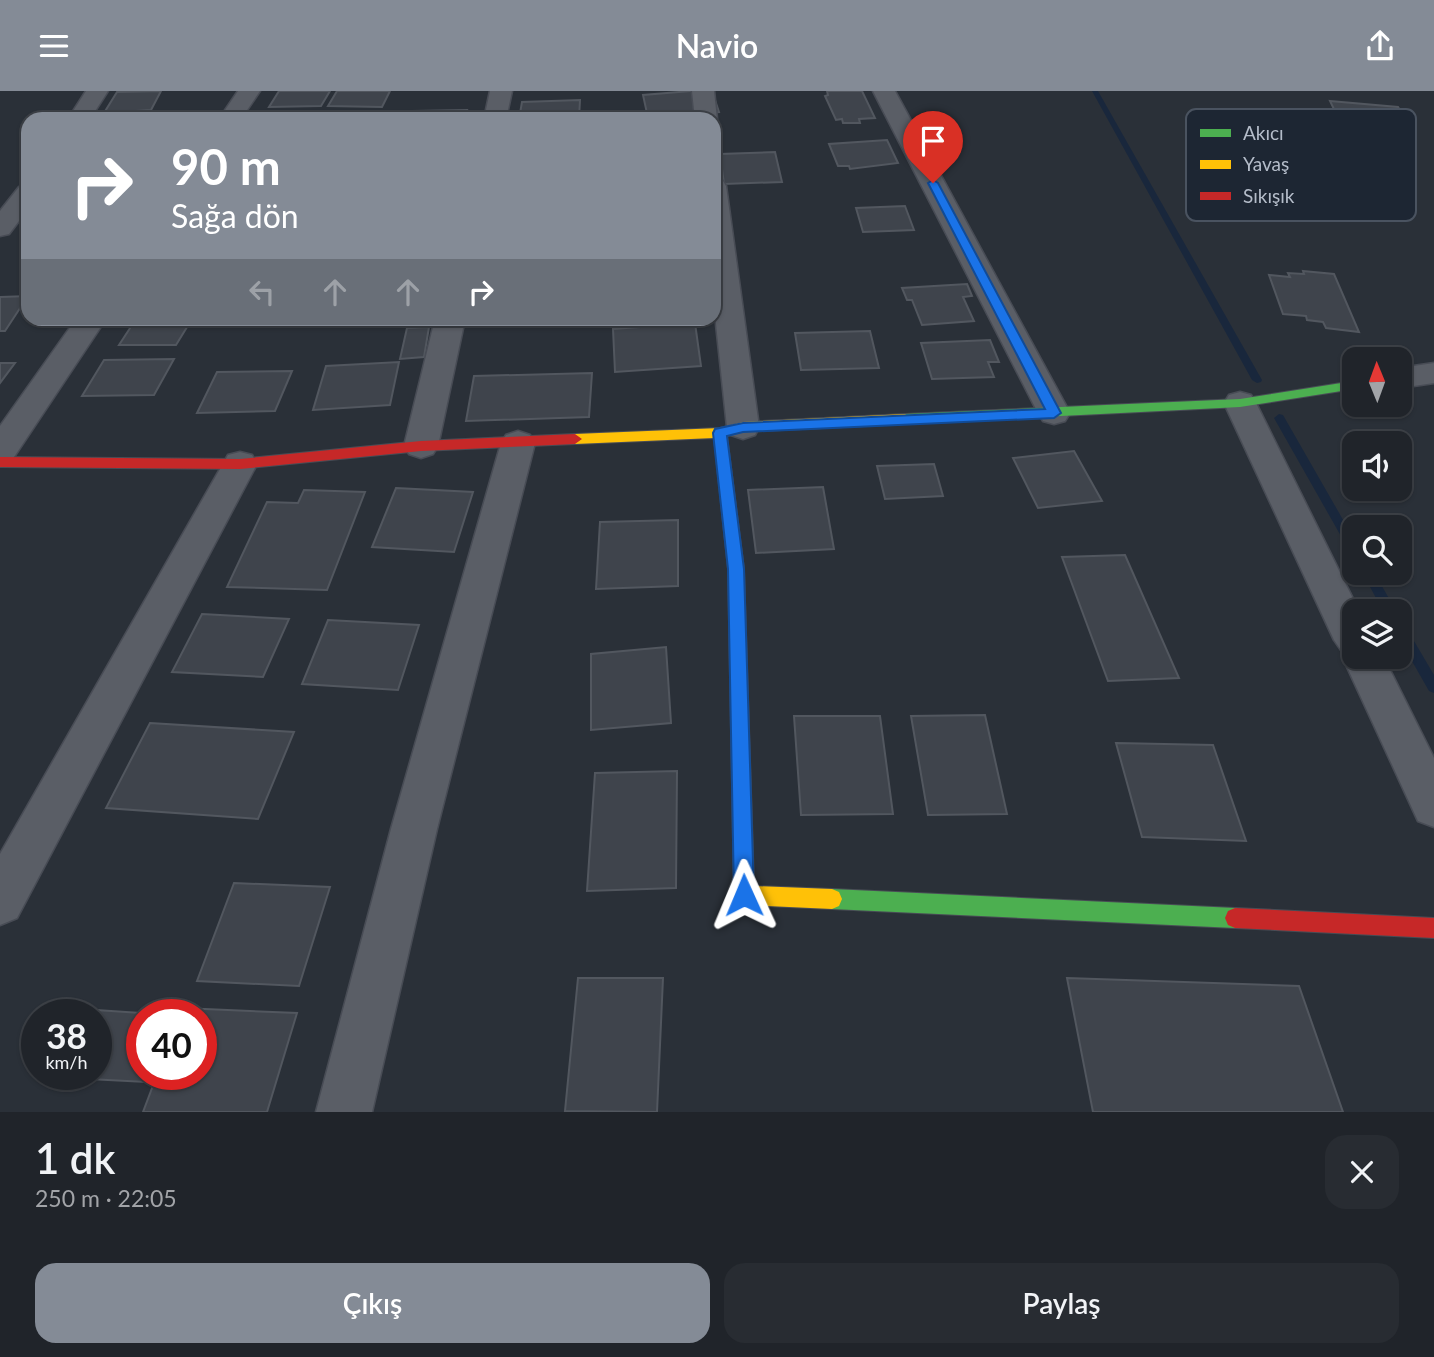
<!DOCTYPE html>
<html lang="tr">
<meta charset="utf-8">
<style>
:root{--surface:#20242a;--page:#282c32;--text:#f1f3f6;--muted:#a2a4a8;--line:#3d4147;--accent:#848b96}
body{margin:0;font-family:Lato,sans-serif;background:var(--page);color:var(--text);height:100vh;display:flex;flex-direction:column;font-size:26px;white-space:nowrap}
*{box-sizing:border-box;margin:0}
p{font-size:23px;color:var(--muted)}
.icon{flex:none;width:38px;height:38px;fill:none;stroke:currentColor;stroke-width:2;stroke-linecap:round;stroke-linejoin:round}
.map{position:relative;height:1021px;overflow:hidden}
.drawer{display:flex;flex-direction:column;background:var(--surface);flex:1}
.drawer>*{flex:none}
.banner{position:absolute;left:21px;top:21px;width:700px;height:214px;border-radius:21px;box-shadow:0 2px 5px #0004,0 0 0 2px var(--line);background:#848b96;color:#fff;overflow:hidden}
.needle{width:46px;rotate:359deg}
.tools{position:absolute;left:1342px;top:256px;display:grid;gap:14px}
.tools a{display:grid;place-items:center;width:70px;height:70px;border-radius:14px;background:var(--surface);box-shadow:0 2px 5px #0004,0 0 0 2px var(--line);font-size:35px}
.speed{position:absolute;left:21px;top:908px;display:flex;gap:14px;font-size:35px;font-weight:700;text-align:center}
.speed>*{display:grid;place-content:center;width:91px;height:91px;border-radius:50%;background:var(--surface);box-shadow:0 2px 5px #0004,0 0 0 2px var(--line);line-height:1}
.speed small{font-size:18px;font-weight:400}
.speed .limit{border:10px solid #d22;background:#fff;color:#111}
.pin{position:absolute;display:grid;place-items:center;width:60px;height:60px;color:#fff;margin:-72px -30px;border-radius:50% 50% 50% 0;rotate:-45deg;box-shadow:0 0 7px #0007}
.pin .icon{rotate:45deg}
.me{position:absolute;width:77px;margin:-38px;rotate:359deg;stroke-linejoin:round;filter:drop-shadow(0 0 5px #0008)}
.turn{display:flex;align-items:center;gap:24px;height:147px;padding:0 35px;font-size:32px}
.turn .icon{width:91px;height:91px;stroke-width:2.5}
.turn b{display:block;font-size:49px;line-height:60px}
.lanes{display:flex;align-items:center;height:66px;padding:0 35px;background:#0003;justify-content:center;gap:35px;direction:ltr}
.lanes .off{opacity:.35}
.round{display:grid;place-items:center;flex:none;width:74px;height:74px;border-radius:21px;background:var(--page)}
.overview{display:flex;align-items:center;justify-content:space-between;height:119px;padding:0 35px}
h1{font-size:42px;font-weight:600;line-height:52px}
.primary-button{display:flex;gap:14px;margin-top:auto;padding:14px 35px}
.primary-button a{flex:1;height:80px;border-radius:21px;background:var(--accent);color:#fff;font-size:28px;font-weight:600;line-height:80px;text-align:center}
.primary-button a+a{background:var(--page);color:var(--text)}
header{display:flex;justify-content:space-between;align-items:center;height:91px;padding:0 35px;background:var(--accent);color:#fff;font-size:32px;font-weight:600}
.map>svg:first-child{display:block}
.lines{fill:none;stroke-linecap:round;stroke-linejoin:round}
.stream{fill:#19273c;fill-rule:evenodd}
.building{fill:#3f444c;stroke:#52575f;stroke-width:2}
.street-casing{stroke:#484c55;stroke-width:3}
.fast-casing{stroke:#484c55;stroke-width:2}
.slow-casing{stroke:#484c55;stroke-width:2}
.jam-casing{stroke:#484c55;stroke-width:2}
.street{fill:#5a5e66;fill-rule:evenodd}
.fast{fill:#4caf50;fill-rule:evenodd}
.slow{fill:#ffc107;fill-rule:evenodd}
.jam{fill:#c62828;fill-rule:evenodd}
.route{fill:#1a73e8;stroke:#114b97;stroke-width:2}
.key{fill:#1d2633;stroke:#4a5360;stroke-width:2}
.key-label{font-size:19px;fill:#b4bcc9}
</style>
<header><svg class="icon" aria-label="menu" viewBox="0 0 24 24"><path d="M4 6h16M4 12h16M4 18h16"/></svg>Navio<svg class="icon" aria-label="share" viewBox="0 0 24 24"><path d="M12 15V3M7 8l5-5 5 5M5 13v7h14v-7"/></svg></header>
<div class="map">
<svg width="1434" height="1021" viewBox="0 0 1434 1021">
<rect width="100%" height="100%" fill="#2a3038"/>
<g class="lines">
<!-- stream -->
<g class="stream">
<path d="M1092 0H1098L1262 289 1261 291 1257 292 1252 289Z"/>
<path d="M1279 323 1283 324 1354 448V462L1350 461 1274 327Z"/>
<path d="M1362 481H1374L1396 520H1383Z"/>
<path d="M1400 532 1404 533 1434 584V602L1429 600 1400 549Z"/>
</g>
</g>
<!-- building -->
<g class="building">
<path d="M161 0 151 19 104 22 117 1Z"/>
<path d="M279 0H330L321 15 269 16Z"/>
<path d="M337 0H390L382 16 328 15Z"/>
<path d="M691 0H712L719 21 648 27 643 4Z"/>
<path d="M827 0H862L875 27 859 28 860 32H843L842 28 836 29 825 5 828 4Z"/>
<path d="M580 9 579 28H519L522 11Z"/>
<path d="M1330 10 1398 16 1414 43 1343 37Z"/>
<path d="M467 19 464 28H409L412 20Z"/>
<path d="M887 49 898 72 850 78 849 75H838L829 53Z"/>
<path d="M775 61 782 91 724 93 720 63Z"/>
<path d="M905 115 914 139 863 141 856 117Z"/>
<path d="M1303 180 1334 183 1359 241 1326 237 1323 231 1307 229 1306 225 1283 223 1269 184 1290 186 1288 182 1304 183Z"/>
<path d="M967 193 972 205 963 206 974 230 922 234 912 209H907L902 197Z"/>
<path d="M28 205 5 240H0V206Z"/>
<path d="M136 228H192L176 254H119Z"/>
<path d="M695 232 701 275 615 281 613 238Z"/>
<path d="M429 236 424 266 400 268 407 237Z"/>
<path d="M870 240 879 277 801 279 795 242Z"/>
<path d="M990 249 999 271H988L994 286 932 288 921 252Z"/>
<path d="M174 268 154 304 82 305 104 269Z"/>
<path d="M399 271 390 314 313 319 326 275Z"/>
<path d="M0 272H15L0 292Z"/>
<path d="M292 280 275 320 197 322 217 281Z"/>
<path d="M592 282 589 326 466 330 474 285Z"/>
<path d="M1074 360 1102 410 1038 417 1013 367Z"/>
<path d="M934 373 943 405 885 408 877 375Z"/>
<path d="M823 396 834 458 756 462 748 399Z"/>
<path d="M396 397 473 401 454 461 372 456Z"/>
<path d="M304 399 365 401 327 499 227 496 267 411 298 412Z"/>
<path d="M678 429V495L596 498 600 431Z"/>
<path d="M1125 464 1179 587 1108 590 1062 466Z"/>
<path d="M202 523 289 528 263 586 172 581Z"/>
<path d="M328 529 419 534 398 599 302 593Z"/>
<path d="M666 556 671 632 591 639V563Z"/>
<path d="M985 624 1007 723 928 724 911 625Z"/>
<path d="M794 625H880L893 723 801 724Z"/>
<path d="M150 632 294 641 258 728 106 717Z"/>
<path d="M1116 652 1213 654 1246 750 1142 746Z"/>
<path d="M677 680 676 797 587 800 595 682Z"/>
<path d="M234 792 330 796 299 895 197 890Z"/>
<path d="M578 887H663L657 1021 565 1020Z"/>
<path d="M1067 887 1299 895 1343 1021H1093Z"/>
<path d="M182 917 297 922 267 1021H143L157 984H201V924H179Z"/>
<path d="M81 918 171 924H142V984H148L146 991 51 986 52 984H96V924H79Z"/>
</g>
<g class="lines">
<!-- street casing -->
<g class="street-casing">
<g id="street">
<path d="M86 0H108L90 28H68Z"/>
<path d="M238 0H260L241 28H219Z"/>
<path d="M490 0H512L506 28H484Z"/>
<path d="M692 0H714L717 28 714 33V28H695Z"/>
<path d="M873 0H895L1070 322 1065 330 1054 333 1043 330 1038 322Z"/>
<path d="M714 88 723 90 726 95 759 336 755 344 743 348 731 344 727 336 714 214Z"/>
<path d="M28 94V118L9 143 0 145V120L19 96Z"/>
<path d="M76 228H106L12 369 0 372V335Z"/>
<path d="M435 228H465L438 355 433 363 421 367 409 363 404 355Z"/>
<path d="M1434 272V292L1400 297V277Z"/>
<path d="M1240 301 1251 304 1256 312 1359 520H1354V565H1383L1434 667V736L1418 730 1342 565 1343 562 1334 549 1224 312 1229 304Z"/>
<path d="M518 340 530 344 535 352 437 738 372 1021H316L391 738 501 352 506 344Z"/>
<path d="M240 361 252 364 257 373 17 827 0 834V763L228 364Z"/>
</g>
</g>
<!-- fast casing -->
<g class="fast-casing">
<g id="fast">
<path d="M1354 290V298L1240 316 905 333 898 328 905 323 1240 308Z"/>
<path d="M832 798 1235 817 1242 820 1245 827 1242 834 1235 837 832 818 825 815 822 808 825 801Z"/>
</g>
</g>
<!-- slow casing -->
<g class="slow-casing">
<path id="slow" d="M905 323 912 328 905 333 743 341 727 345 744 478 754 795 832 798 839 801 842 808 839 815 832 818 744 814 737 811 734 804 728 478 714 347 575 353 568 348 575 343 720 337 743 331Z"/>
</g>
<!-- jam casing -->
<g class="jam-casing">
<g id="jam">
<path d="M575 343 582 348 575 353 421 360 240 378 0 376V366L240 368 421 350Z"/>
<path d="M1235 817 1434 827V847L1235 837 1228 834 1225 827 1228 820Z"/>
</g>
</g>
<!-- street -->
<use href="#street" class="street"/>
<!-- fast -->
<use href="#fast" class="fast"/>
<!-- slow -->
<use href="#slow" class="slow"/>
<!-- jam -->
<use href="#jam" class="jam"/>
</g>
<!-- route -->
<path class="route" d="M933 89 938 92 1061 322 1054 327 743 341 727 345 744 478 754 804 751 811 744 814 737 811 734 804 728 478 713 342 715 338 743 332 1045 318 928 92Z"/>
<!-- legend -->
<rect x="1186" y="18" width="230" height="112" rx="10" class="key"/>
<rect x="1200" y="38" width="31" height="8" fill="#4caf50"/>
<rect x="1200" y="69" width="31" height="9" fill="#ffc107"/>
<rect x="1200" y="101" width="31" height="8" fill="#c62828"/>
<g class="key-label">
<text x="1243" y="49">Akıcı</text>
<text x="1243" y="80">Yavaş</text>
<text x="1243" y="112">Sıkışık</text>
</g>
</svg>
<div class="tools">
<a><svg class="needle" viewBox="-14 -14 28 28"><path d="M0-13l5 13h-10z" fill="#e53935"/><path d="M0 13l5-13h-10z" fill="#a2a4a8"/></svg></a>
<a><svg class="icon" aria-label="sound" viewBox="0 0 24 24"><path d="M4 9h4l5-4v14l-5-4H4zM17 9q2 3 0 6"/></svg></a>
<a><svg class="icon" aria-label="search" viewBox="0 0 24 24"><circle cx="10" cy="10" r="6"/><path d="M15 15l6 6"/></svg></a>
<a><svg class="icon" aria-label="layers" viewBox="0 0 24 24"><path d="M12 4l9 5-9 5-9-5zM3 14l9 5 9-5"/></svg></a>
</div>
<div class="speed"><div>38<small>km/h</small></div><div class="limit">40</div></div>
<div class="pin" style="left:933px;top:92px;background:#d93025"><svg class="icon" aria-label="arrive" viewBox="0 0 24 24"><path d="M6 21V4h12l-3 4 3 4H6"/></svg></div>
<svg class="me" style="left:744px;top:804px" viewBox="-20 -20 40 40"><path d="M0-17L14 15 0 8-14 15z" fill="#1a73e8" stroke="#fff" stroke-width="4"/></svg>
<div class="banner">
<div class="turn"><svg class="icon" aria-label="right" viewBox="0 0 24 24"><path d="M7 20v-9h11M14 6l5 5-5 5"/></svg><div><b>90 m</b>Sağa dön</div></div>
<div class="lanes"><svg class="icon off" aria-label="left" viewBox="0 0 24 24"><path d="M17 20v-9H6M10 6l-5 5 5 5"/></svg><svg class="icon off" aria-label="ahead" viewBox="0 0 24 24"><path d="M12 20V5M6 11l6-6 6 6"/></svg><svg class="icon off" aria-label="ahead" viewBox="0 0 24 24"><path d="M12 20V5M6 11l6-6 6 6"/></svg><svg class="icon" aria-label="right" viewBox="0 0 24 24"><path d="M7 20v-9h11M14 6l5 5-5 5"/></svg></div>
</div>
</div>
<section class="drawer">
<div class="overview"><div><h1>1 dk</h1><p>250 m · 22:05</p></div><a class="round"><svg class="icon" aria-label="close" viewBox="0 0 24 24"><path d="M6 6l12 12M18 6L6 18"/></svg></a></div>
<div class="primary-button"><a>Çıkış</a><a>Paylaş</a></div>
</section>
